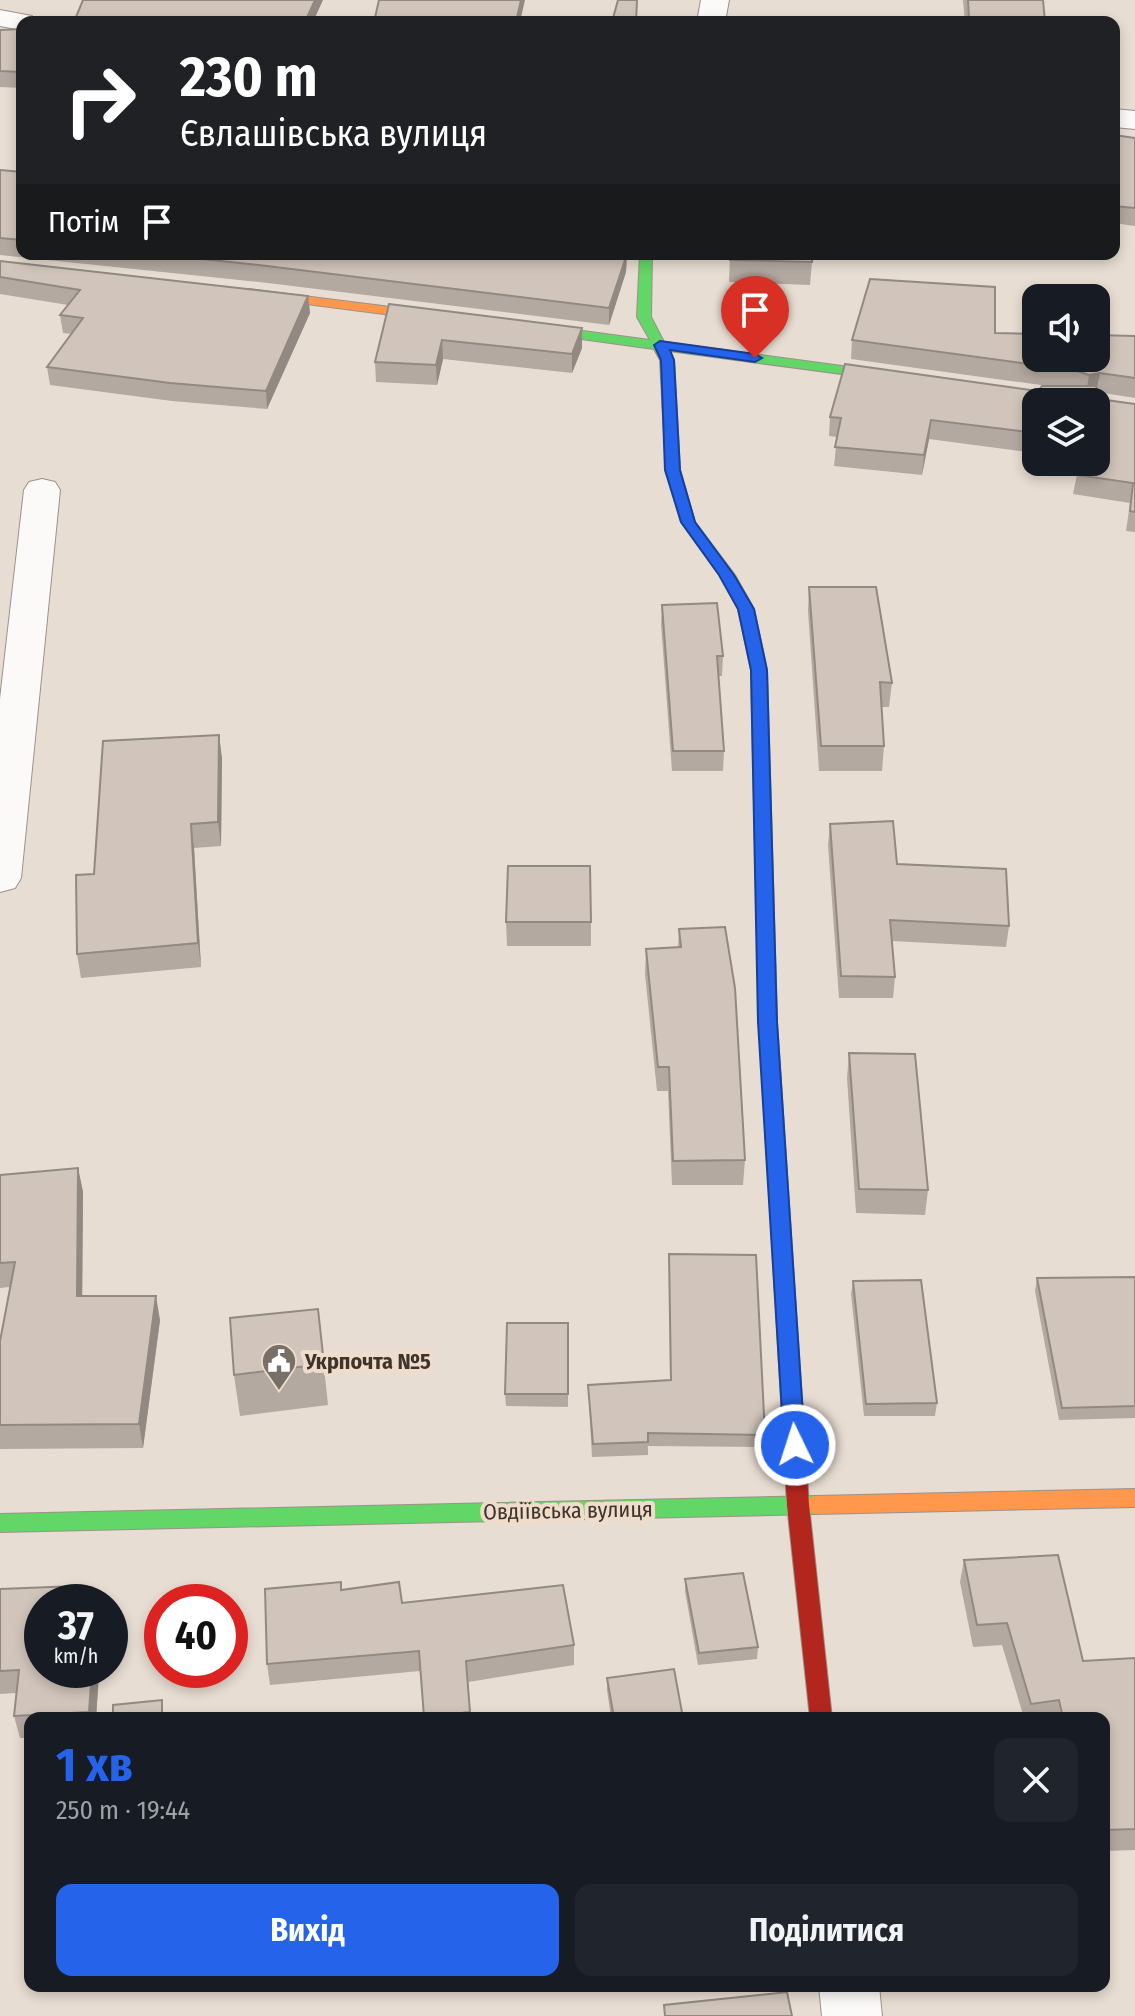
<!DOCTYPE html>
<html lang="uk">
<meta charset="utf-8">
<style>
:root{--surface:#171b24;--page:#20242c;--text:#f1f3f6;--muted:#9ea1a6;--accent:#2563eb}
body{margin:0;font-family:"Fira Sans Condensed",sans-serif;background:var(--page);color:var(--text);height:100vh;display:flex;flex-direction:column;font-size:30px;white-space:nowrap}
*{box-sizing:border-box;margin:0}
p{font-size:26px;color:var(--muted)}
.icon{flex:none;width:44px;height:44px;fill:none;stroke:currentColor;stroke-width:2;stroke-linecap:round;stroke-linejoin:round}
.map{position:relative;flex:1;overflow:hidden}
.panel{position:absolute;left:24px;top:1712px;width:1086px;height:280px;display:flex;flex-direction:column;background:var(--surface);border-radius:16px;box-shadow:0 4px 12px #0003}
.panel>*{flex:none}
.top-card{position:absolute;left:16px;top:16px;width:1104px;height:244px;border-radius:16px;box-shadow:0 4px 12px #0003;background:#202124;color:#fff;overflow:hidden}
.tools{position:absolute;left:1022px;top:284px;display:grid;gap:16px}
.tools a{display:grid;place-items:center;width:88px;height:88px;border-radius:16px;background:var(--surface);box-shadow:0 4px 12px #0003;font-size:40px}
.speed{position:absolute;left:24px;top:1584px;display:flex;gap:16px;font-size:40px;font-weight:700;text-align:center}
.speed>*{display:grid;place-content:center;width:104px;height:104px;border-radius:50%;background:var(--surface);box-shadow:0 4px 12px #0003;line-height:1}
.speed small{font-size:20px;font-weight:400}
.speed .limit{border:12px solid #d22;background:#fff;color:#111}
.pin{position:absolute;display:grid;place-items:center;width:68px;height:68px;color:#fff;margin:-82px -34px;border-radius:50% 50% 50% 0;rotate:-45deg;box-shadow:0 0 8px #0007}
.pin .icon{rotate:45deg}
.me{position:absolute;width:88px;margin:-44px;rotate:356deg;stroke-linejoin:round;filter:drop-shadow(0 0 6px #0008)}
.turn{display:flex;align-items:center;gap:28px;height:168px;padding:0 32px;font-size:36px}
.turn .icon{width:104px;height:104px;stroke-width:2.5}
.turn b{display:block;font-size:56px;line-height:68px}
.then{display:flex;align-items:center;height:76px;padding:0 32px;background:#0003;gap:16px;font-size:30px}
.round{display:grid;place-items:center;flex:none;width:84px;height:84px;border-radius:16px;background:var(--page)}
.headline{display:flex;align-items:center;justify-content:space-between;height:136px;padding:0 32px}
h1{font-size:48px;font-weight:700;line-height:60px;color:var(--accent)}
.button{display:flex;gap:16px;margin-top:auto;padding:16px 32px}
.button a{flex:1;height:92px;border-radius:16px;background:var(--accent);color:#fff;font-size:32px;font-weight:700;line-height:92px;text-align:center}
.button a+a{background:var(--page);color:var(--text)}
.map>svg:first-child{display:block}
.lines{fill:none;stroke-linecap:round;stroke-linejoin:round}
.street-casing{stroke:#9a928a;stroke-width:2}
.fast-casing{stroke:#9a928a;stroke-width:2}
.slow-casing{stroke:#9a928a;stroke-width:2}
.jam-casing{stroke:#9a928a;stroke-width:2}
.street{fill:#fcfaf8;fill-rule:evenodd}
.fast{fill:#63d668;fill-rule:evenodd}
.slow{fill:#ff974d;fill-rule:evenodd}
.jam{fill:#b3261e;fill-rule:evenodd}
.wall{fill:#b4a9a0}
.shaded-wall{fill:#928982}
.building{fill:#d1c4ba;stroke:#928982;stroke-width:2}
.route{fill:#2563eb;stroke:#184099;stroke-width:2}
.labels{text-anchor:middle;stroke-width:8;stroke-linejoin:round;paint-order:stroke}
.poi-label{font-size:22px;font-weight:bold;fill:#3c342d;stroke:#f0dcca;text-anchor:start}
.street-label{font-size:22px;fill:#3c342d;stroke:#f0dcca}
</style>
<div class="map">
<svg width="1135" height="2016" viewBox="0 0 1135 2016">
<rect width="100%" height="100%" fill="#e8ddd2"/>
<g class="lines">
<!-- street casing -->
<g class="street-casing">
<g id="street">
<path d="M701 0H729L725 22H697Z"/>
<path d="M0 10 32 16 36 22H22V30L0 26Z"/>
<path d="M1114 109 1135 111V129L1114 127Z"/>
<path d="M42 479 55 482 60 490 21 878 15 888 0 892V699L24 490 29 482Z"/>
<path d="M819 1986H879L882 2016H822Z"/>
</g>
</g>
<!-- fast casing -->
<g class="fast-casing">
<g id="fast">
<path d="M640 254H652L651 317 664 342 902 374 909 378 902 382 669 351 674 360 680 470 695 522 735 575 754 609 767 670 777 1022 796 1311 793 1317 786 1319 779 1317 776 1311 759 1022 751 670 738 609 720 576 681 522 666 470 660 360 654 349 523 331 516 327 523 323 650 340 637 317Z"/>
<path d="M815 1496 823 1499 826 1505 823 1511 815 1514 0 1532V1514Z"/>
</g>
</g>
<!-- slow casing -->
<g class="slow-casing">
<g id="slow">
<path d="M249 289 446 314 453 318 446 322 244 296 242 293Z"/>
<path d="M1135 1489V1507L815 1514 807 1511 804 1505 807 1499 815 1496Z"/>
</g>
</g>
<!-- jam casing -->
<g class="jam-casing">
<path id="jam" d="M786 1303 793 1305 796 1311 809 1505 832 1718H810L787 1505 776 1311 779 1305Z"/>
</g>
<!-- street -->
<use href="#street" class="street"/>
<!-- fast -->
<use href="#fast" class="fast"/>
<!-- slow -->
<use href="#slow" class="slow"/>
<!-- jam -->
<use href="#jam" class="jam"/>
</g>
<!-- wall -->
<g class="wall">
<path d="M963 0H1043L1045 22H965Z"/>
<path d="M22 29V88L0 87V30Z"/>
<path d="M1114 135 1135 138V226L1114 223Z"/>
<path d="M0 170 22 172V254H627L626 272 609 325 268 283 0 255Z"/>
<path d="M730 254 812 262 810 285 729 282Z"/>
<path d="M0 261 308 296 310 313 267 409 172 401 50 385 47 367 72 334 63 333 60 315 68 305 0 294Z"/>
<path d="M389 304 582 328V348L572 373 443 359 437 385 376 382 375 362Z"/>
<path d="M995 333 1135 336V398L1097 392 1099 399 1135 404V532L1126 531 1130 503 1073 494 1077 475 1096 402H1036V453L929 439 922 475 834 466 837 437 829 436 830 417 1038 391 1048 386 851 359 852 340Z"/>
<path d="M809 587 892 683 889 707H881L884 746 882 771H819L808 611Z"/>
<path d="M662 605 723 656 722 676H718L724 751 723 771H672L661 624Z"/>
<path d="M219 735 222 759 221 846 194 848 201 967 81 978 77 954 94 874Z"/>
<path d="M830 824 897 864 1009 926 1006 947 892 941 895 977 893 998H839L828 845Z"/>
<path d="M506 922H591V946H507Z"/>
<path d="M679 929 745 1160 743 1185H672L668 1091H657L645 974 646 949 678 947Z"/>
<path d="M849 1053 928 1190 925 1215 856 1213 847 1078Z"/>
<path d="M78 1168 83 1192 82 1296 160 1320 143 1448 0 1449V1341L10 1287 0 1288V1175Z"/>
<path d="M669 1254 765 1435 763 1447 648 1446V1455L592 1457 588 1385 670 1380Z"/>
<path d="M1135 1277V1418L1059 1420 1035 1291 1037 1278Z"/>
<path d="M853 1281 937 1403 935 1416H864L851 1294Z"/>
<path d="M318 1309 328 1405 240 1416 234 1375Z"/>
<path d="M568 1323V1407L506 1406 505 1394Z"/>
<path d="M964 1560 1083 1661 1135 1658V1850L1104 1851V1718H1024L1002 1645 973 1647 960 1582Z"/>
<path d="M685 1579 758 1647 757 1659 698 1665 685 1591Z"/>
<path d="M0 1589 42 1670H98L99 1674 96 1718H30V1738H20L14 1716 16 1693 0 1694Z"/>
<path d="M342 1590 402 1603 574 1645V1665L468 1682 471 1718H424L420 1671 270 1685 267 1664Z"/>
<path d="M607 1678 683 1718H611L607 1690Z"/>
</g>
<!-- shaded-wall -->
<g class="shaded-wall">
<path d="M315 0H323L313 22H305Z"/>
<path d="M521 0H525L520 22H516Z"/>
<path d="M627 254 626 272 609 325V308Z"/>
<path d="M308 296 310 313 267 409 266 391Z"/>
<path d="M582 328V348L572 373V354Z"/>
<path d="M442 340 443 359 437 385 436 365Z"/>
<path d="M1100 373 1096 392 1086 394 1089 375Z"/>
<path d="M931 420 929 439 922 475 924 455Z"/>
<path d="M219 735 222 759 221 846 218 822Z"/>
<path d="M191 824 194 848 201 967 198 943Z"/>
<path d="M78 1168 83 1192 82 1320 77 1296Z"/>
<path d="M156 1296 160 1320 143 1448 139 1424Z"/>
<path d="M76 1586 79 1602H74Z"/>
<path d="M92 1670H98L99 1674 96 1718H90L89 1712Z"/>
</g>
<!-- building -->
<g class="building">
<path d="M83 0H315L305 22H74Z"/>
<path d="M379 0H521L516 22H374Z"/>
<path d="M618 0H637L636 22H612Z"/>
<path d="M968 0H1043L1045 22 969 19Z"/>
<path d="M22 29V72L0 71V30Z"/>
<path d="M1114 135 1135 138V208L1114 206Z"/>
<path d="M0 170 22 172V240L0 238Z"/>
<path d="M155 254H627L609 308 267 266Z"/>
<path d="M730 254H812V262L730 260Z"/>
<path d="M0 261 308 296 266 391 170 383 47 367 83 318 60 315 80 290 0 277Z"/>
<path d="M870 279 995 287V333L1036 334V358H1096V335L1135 336V378L1100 373 1089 375 1074 370 852 340Z"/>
<path d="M389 304 582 328 572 354 442 340 436 365 375 362Z"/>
<path d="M845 364 1038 391 1042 386H1096L1099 399 1135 404V512L1130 511 1133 483 1077 475 1080 462H1096V402H1036V433L931 420 924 455 835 447 841 418 830 417Z"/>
<path d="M809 587H876L892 683 880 682 884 746H821Z"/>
<path d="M717 603 723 656H717L724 751H673L662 605Z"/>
<path d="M219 735 218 822 191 824 198 943 77 954 76 875 94 874 103 741Z"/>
<path d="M893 821 897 864 1006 869 1009 926 890 920 895 977 841 976 830 824Z"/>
<path d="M508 866H590L591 922H506Z"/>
<path d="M725 927 735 988 745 1160 673 1161 669 1067H658L646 949 681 947 679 929Z"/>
<path d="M849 1053 915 1054 928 1190 859 1189Z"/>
<path d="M78 1168 77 1296H156L139 1424 0 1425V1341L15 1262 0 1263V1175Z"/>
<path d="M669 1254 756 1255 765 1435 648 1433V1442L593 1444 588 1385 671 1380Z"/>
<path d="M1135 1277V1406L1062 1408 1037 1278Z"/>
<path d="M921 1280 937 1403 866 1404 853 1281Z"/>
<path d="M318 1309 324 1364 234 1375 230 1318Z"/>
<path d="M507 1323H568V1394H505Z"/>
<path d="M1058 1555 1083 1661 1135 1658V1829L1104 1830V1718H1063L1059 1700 1031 1704 1007 1623 977 1625 964 1560Z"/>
<path d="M743 1573 758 1647 699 1653 685 1579Z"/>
<path d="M341 1582V1590L399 1582 402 1603 563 1585 574 1645 466 1661 470 1712 424 1717 419 1651 267 1664 265 1589Z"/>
<path d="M76 1586 74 1602H42V1670H92L89 1712 14 1716 19 1670 0 1671V1589Z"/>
<path d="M674 1669 683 1718H614L607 1678Z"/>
<path d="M162 1700V1718H113V1705Z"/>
<path d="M787 1992 792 2016H665L664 2005Z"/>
</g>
<!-- route -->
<path class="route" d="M660 341 755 354 762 358 755 362 670 350 674 360 680 470 695 522 734 575 754 609 767 670 777 1022 805 1445 802 1451 795 1454 787 1451 784 1445 758 1022 751 670 738 609 719 575 681 522 665 470 661 360 654 345Z"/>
<!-- icons -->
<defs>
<g id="civic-pin" transform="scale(1.8)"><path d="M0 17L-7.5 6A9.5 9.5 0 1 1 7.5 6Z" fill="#786f67" stroke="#f0dcca"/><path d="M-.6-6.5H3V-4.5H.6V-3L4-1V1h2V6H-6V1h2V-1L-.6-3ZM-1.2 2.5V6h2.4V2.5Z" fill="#fff"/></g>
</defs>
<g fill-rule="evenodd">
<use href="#civic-pin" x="279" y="1361"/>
</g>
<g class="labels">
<!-- poi labels -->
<g class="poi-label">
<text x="305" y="1369">Укрпочта №5</text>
</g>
<!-- street labels -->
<g class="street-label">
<text transform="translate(568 1510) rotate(-1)" y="8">Овдіївська вулиця</text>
</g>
</g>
</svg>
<div class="tools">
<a><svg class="icon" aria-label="sound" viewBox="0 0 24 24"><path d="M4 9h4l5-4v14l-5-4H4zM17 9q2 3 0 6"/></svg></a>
<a><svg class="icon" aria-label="layers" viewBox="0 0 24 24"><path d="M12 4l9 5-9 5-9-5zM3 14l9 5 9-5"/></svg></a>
</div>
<div class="speed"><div>37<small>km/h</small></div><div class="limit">40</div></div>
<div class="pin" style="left:755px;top:358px;background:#d93025"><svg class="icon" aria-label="arrive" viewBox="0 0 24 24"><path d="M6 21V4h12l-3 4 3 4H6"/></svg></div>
<svg class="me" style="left:795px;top:1445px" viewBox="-20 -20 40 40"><circle r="17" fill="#2563eb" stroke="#fff" stroke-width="3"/><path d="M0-11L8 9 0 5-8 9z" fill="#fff"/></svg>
<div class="top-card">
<div class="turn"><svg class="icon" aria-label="right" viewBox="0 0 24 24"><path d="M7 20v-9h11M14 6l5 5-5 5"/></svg><div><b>230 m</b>Євлашівська вулиця</div></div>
<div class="then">Потім<svg class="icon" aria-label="arrive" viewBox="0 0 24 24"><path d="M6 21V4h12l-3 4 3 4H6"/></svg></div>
</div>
<section class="panel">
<div class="headline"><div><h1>1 хв</h1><p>250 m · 19:44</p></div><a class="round"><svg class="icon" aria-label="close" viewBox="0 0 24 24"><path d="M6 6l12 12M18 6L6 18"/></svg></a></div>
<div class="button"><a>Вихід</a><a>Поділитися</a></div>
</section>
</div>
